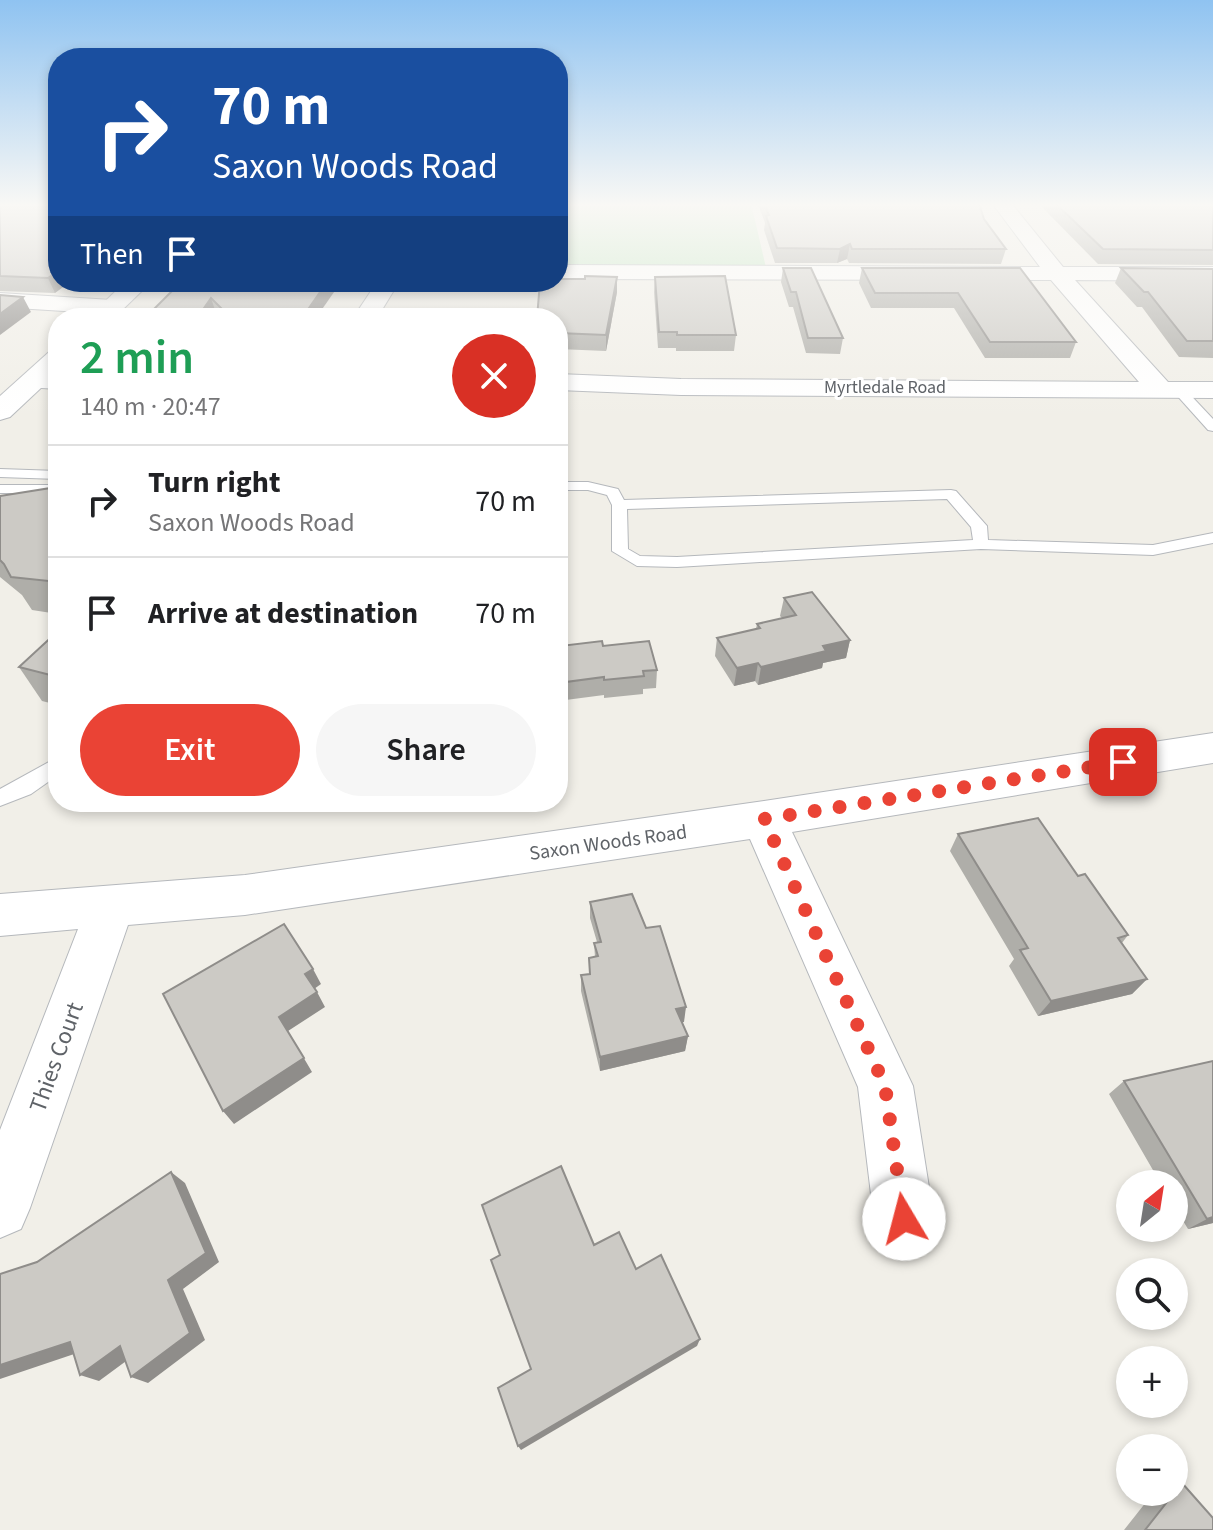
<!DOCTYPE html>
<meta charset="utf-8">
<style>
:root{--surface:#fff;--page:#f6f6f6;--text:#202124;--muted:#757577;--line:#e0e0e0;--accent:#ea4335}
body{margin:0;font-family:"Source Sans 3",sans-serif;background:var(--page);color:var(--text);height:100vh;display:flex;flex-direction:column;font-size:30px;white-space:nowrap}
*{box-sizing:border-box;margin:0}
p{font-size:26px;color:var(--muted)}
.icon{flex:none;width:44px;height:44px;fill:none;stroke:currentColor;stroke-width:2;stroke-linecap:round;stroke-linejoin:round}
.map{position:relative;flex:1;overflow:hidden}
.drawer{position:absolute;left:48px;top:308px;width:520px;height:504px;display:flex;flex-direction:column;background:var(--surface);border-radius:32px;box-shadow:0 4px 12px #0003}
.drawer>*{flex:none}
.guide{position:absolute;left:48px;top:48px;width:520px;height:244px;border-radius:32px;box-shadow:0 4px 12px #0003;background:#1a4fa0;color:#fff;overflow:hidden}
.needle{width:52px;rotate:30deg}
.buttons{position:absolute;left:1116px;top:1170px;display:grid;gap:16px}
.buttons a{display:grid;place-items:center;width:72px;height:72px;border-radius:50%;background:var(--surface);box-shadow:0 4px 12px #0003;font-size:40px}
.pin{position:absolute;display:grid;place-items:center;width:68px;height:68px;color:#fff;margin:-34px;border-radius:16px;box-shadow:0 4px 12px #0006}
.me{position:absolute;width:88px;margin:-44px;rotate:352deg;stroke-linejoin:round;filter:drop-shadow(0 0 6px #0008)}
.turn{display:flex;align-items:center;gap:28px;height:168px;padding:0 32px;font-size:36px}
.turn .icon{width:104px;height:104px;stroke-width:2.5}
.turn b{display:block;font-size:56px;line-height:68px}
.then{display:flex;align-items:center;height:76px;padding:0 32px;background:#0003;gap:16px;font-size:30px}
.round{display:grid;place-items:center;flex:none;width:84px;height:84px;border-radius:42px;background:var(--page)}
.summary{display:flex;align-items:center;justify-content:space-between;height:136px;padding:0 32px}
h1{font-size:48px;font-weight:600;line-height:60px;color:#1e9e55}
.primary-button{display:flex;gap:16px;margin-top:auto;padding:16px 32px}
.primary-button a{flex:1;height:92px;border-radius:48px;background:var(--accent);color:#fff;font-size:32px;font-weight:600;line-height:92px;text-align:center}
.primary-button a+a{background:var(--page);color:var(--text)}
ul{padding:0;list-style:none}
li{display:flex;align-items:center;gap:24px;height:112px;padding:0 32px;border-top:2px solid var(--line)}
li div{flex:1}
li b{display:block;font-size:30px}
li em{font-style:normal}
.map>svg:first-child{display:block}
.green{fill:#c5e8c5}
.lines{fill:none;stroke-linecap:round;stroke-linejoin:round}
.service-casing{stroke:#b5b8bc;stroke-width:2}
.minor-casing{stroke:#b5b8bc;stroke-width:2}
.tertiary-casing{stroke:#b5b8bc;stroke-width:2}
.service{fill:#fff;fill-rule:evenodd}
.minor{fill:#fff;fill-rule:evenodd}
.tertiary{fill:#fff;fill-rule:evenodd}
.wall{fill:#afaea9}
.shaded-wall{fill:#8f8d8a}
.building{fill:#cccac5;stroke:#8f8d8a;stroke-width:2}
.route{stroke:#ea4335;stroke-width:14;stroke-dasharray:0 25.2}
.labels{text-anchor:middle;stroke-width:6;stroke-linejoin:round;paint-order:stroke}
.far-street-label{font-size:18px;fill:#5f6368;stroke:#fff}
.street-label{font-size:20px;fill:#5f6368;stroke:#fff}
.near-street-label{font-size:24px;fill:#5f6368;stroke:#fff}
</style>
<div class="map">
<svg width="1213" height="1530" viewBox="0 0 1213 1530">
<rect width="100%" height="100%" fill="#f1efe8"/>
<!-- green -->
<path class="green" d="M751 203 767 272 558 273V204Z"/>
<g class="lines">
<!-- service casing -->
<g class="service-casing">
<g id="service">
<path d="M1173 385H1181L1213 419V431L1208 430 1173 391Z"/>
<path d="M0 469 58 471V479L0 477Z"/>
<path d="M558 482H588L618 489 624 500 951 490 956 491 987 526 988 540 1153 545 1213 533V543L1153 555 981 549 677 567 637 566 612 551V505L607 495 588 490H558ZM947 499 971 527 973 540 677 557 640 556 628 549 627 509Z"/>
<rect x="0" y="485" width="58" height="8"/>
<path d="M58 757V775L31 794 0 806V789Z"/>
</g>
</g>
<!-- minor casing -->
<g class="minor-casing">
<g id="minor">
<path d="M992 203H1011L1063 267H1213V281L1075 280 1168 382H1213V398L681 395 558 390V374L681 379 1139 382 1051 280 558 279V265L1040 267Z"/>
<path d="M377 282H399L377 318H353Z"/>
<path d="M0 293 112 300 120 302 124 307 120 312 112 314 0 307Z"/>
<path d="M34 373H58V389L25 387 21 381 25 375Z"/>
<path d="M1213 733V763L792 832 913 1086 934 1219 925 1240 904 1249 883 1240 874 1219 858 1087 750 839 245 915 128 925 30 1208 21 1229 0 1238V1130L78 929 0 936V894L245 875 764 801Z"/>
</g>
</g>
<!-- tertiary casing -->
<g class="tertiary-casing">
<g id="tertiary">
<path d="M125 282H151L114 318H88Z"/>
<path d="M58 350V372L10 417 0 420V396L49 352Z"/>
</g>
</g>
<!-- service -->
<use href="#service" class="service"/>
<!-- minor -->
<use href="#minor" class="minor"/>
<!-- tertiary -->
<use href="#tertiary" class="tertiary"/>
</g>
<!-- wall -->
<g class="wall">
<path d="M0 204H58L55 293 0 291Z"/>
<path d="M758 204H979L984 219 1006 249 1001 264 849 263 847 259 837 263H775L764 230 765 223Z"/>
<path d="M1039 204H1213V265L1098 264Z"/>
<path d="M783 268 843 338 840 354 806 353 793 307H789L781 282Z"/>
<path d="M862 268H1020L1076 342 1070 358H985L954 308H871L859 283Z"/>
<path d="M1121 268 1213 269V358L1179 357 1142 307H1137L1115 283Z"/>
<path d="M617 277V292L606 351 558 349V318L585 279Z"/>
<path d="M655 277 736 335 734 351H676V348H658L654 292Z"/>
<path d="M181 282 316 318H220L216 313 213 318H145Z"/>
<path d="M558 486 562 519V548H558Z"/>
<path d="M57 487 58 489V614L32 610 22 595 0 577V496Z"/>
<path d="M784 598 850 640 846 658 823 663 822 668 758 685 755 681 734 686 715 656 717 638 756 629 757 624 782 618 780 616Z"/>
<path d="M58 631V705L42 701 19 667Z"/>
<path d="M560 646H603L657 670 656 688 643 689V694L604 698V695L558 701V653H561Z"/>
<path d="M958 834 1078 876 1128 935 1122 943 1147 979 1132 994 1038 1016 1009 966 1014 959 950 851Z"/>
<path d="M590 902 684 1022H682L688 1036 685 1051 600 1071 581 991V975L590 974 595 957 594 943 597 942 590 918Z"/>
<path d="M1213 1061V1223L1188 1229 1174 1206V1184H1161L1109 1094 1124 1081Z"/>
<path d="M1182 1483 1213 1530H1124L1154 1492H1174V1484Z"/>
</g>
<!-- shaded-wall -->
<g class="shaded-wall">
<path d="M850 244 847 259 837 263 840 249Z"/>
<path d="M58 271V282H70L55 293 48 278Z"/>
<path d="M617 277V292L606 351V335Z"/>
<path d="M327 282H341L316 318H302Z"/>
<path d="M23 297 31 312 0 335V314Z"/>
<path d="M211 298 216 313 213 318H197Z"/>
<path d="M561 486 562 519V548L561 515Z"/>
<path d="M850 640 846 658 823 663 822 668 758 685 761 667 823 646Z"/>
<path d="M758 663 755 681 734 686 737 668Z"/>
<path d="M313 969 321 984 314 989 305 974Z"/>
<path d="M1147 979 1132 994 1038 1016 1051 1001Z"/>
<path d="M317 992 325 1007 288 1031 312 1072 234 1124 223 1111 279 1017Z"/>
<path d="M686 1007 684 1022 674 1024 676 1009Z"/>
<path d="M688 1036 685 1051 600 1071V1057Z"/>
<path d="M171 1172 185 1183 219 1262 183 1289 205 1340 148 1383 131 1377 168 1280Z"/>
<path d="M1213 1217V1223L1188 1229 1207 1219Z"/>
<path d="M700 1339 697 1346 521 1450 518 1446Z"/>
<path d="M70 1342 89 1349 0 1379V1365Z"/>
<path d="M120 1346 137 1353 99 1381 80 1375Z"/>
</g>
<!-- building -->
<g class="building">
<path d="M0 204H58V271L48 278 0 276Z"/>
<path d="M764 204H979L984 219 1006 249H852L850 244 840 249 777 248 766 216 769 215Z"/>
<path d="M1056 204H1213V250L1103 249Z"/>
<path d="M783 268H811L843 338H808L796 292H791Z"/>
<path d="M862 268H1020L1076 342H990L958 293H875Z"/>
<path d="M1121 268 1213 269V341H1187L1148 292H1144Z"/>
<path d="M585 276 617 277 606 335 558 333V318H537L540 282H558V279H585Z"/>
<path d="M725 276 736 335H677V332H659L655 277Z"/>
<path d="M181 282H327L302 318H231L211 298 197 318H145Z"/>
<path d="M0 295 23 297 0 314Z"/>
<path d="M438 309 446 318H405L403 316Z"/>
<rect x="558" y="486" width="3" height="29"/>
<path d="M57 487 58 496V582L11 577 4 564 0 560V496Z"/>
<path d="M812 592 850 640 823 646 826 651 761 667 758 663 737 668 717 638 760 628 757 624 796 615 784 598Z"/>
<path d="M58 631V677L19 667Z"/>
<path d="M602 641 603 646 649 641 657 670 643 671 644 676 604 680V677L558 683V653L562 652 560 646Z"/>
<path d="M1038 818 1078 876 1085 874 1128 935 1118 938 1147 979 1051 1001 1020 950 1028 948 958 834Z"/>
<path d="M632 894 646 928 660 926 686 1007 676 1009 688 1036 600 1057 581 975 590 974 589 958 598 956 594 943 601 942 590 902Z"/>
<path d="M284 924 313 969 305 974 317 992 279 1017 304 1058 223 1111 163 994Z"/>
<path d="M1213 1061V1217L1207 1219 1124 1081Z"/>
<path d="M561 1166 594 1245 619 1232 636 1269 661 1255 700 1339 518 1446 498 1388 531 1369 491 1260 500 1255 482 1205Z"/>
<path d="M171 1172 206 1253 168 1280 190 1333 131 1377 120 1346 80 1375 70 1342 0 1365V1274L37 1262Z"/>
<path d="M1182 1483 1213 1518V1530H1145Z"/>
</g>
<!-- sky -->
<linearGradient id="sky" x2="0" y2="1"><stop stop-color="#8fc3f1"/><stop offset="0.49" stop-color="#f9f8f5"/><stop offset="1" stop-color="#f9f8f5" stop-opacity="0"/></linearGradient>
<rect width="1213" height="418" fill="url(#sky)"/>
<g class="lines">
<!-- route -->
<path class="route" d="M904 1219 885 1086 764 819 1123 762"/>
</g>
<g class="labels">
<!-- far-street labels -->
<g class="far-street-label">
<text x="885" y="393">Myrtledale Road</text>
</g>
<!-- street labels -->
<g class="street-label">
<text transform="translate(608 842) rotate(-8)" y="7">Saxon Woods Road</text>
</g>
<!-- near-street labels -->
<g class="near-street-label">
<text transform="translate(56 1057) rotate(-70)" y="8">Thies Court</text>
</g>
</g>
</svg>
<div class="buttons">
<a><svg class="needle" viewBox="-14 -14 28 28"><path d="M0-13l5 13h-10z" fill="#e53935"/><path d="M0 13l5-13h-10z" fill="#757577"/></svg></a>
<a><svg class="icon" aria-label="search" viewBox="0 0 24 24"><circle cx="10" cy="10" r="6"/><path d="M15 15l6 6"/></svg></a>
<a>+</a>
<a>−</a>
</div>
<div class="pin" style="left:1123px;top:762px;background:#d93025"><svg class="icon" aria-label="arrive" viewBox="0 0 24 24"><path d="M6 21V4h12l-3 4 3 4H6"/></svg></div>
<svg class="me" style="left:904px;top:1219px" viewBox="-20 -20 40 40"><circle r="19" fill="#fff"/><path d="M0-13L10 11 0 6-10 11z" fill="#ea4335"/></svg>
<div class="guide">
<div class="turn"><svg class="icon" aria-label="right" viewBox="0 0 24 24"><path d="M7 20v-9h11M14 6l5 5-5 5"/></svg><div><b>70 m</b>Saxon Woods Road</div></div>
<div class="then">Then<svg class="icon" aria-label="arrive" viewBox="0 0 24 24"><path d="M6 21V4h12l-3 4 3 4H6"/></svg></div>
</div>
<section class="drawer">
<div class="summary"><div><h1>2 min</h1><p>140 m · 20:47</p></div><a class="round" style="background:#d93025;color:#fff"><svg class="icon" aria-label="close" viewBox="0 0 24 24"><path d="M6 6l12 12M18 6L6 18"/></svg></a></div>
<ul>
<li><svg class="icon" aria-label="right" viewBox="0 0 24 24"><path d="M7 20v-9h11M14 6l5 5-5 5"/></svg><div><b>Turn right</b><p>Saxon Woods Road</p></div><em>70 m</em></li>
<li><svg class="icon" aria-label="arrive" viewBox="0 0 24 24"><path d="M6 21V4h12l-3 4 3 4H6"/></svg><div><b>Arrive at destination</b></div><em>70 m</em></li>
</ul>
<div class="primary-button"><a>Exit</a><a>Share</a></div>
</section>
</div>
